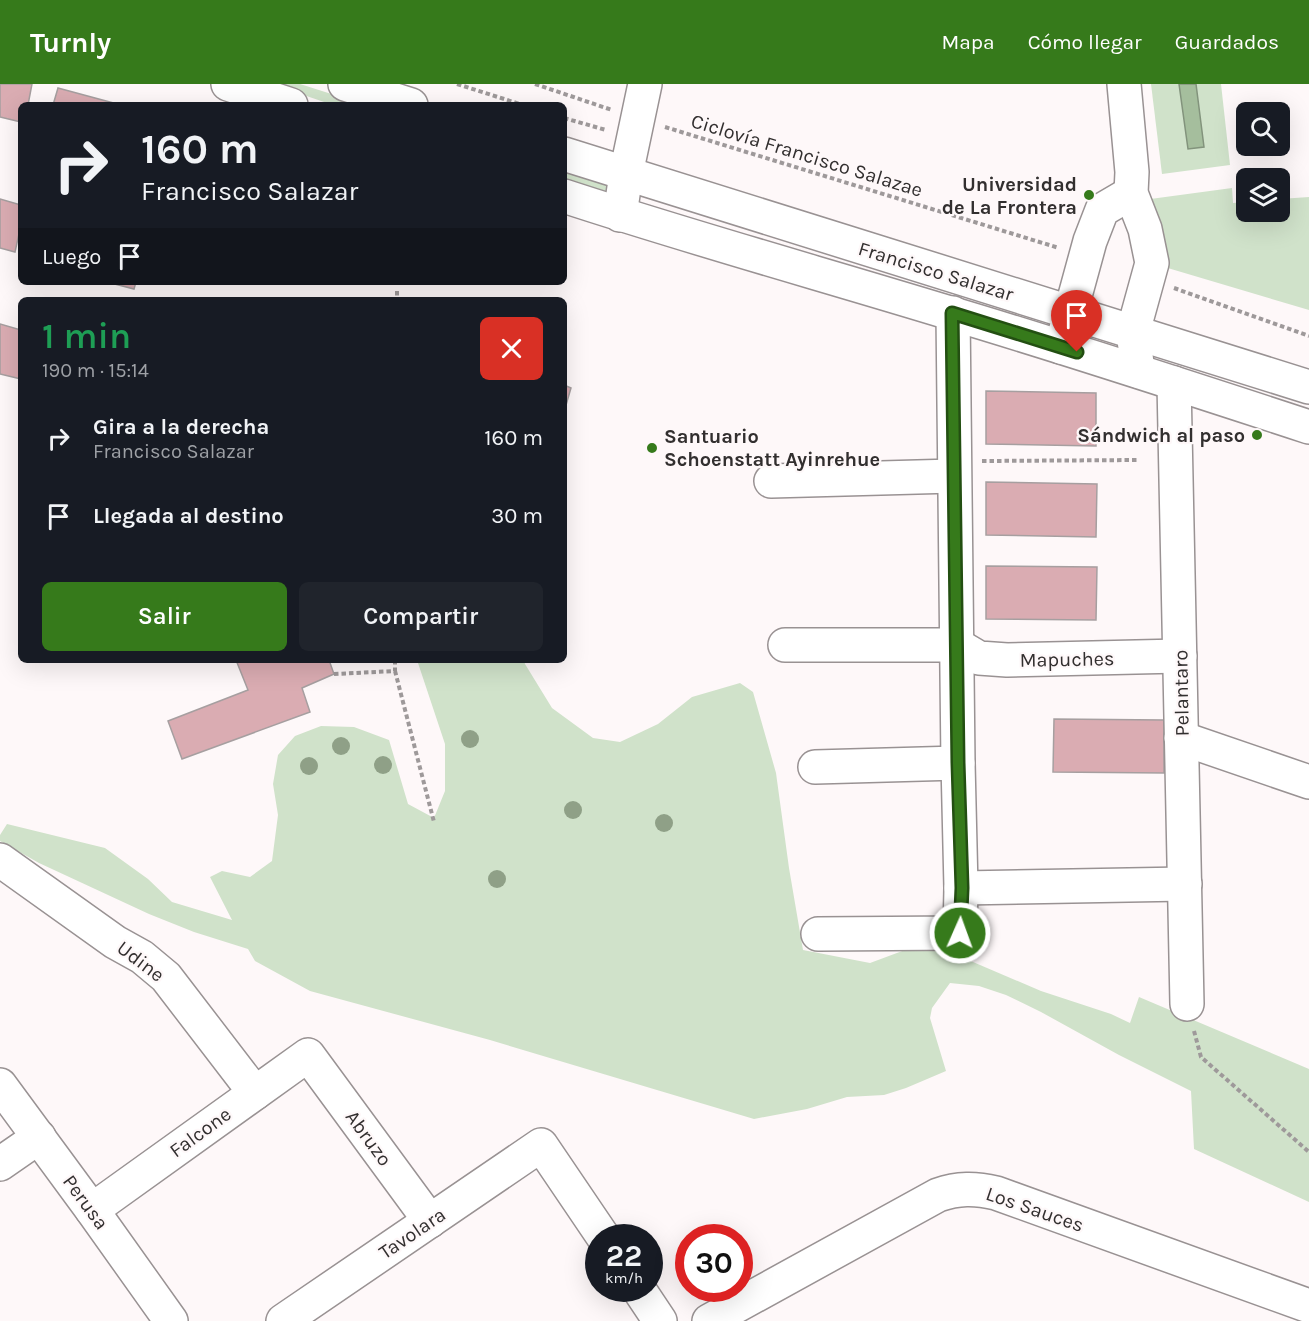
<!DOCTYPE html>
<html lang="es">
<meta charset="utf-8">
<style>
:root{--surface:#171b24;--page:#20242c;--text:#f1f3f6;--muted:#9ea1a6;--accent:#367a1b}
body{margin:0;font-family:Karla,sans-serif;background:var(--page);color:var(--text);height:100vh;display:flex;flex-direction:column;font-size:22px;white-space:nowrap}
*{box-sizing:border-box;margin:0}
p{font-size:20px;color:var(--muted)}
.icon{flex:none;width:33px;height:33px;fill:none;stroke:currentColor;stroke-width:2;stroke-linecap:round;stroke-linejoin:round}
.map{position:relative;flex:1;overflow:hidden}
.details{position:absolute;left:18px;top:213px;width:549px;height:366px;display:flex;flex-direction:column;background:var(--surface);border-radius:9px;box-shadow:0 6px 24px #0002}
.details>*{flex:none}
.banner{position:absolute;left:18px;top:18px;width:549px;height:183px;border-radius:9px;box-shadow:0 6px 24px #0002;background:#171b24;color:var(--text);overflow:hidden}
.fabs{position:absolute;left:1236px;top:18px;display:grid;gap:12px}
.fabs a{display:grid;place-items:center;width:54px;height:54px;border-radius:9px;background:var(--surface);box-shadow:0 6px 24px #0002;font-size:30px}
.speed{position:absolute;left:585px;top:1140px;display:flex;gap:12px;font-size:30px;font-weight:700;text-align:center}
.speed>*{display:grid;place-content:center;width:78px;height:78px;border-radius:50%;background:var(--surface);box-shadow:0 6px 24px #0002;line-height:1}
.speed small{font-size:15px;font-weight:400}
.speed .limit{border:9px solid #d22;background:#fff;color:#111}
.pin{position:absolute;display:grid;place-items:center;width:51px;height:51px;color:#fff;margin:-62px -26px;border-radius:50% 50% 50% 0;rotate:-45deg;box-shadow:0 0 6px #0007}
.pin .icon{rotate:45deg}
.me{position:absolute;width:66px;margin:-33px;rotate:2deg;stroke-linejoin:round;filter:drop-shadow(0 0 4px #0008)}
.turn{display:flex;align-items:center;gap:21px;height:126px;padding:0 24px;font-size:27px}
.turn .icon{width:78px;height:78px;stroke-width:2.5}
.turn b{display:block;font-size:42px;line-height:51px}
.then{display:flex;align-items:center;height:57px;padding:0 24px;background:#0003;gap:12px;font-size:22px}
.round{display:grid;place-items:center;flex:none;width:63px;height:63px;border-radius:9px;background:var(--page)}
.headline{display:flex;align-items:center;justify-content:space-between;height:102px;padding:0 24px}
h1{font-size:36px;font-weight:600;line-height:45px;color:#1e9e55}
.primary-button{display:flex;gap:12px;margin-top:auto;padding:12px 24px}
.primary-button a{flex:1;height:69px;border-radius:9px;background:var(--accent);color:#fff;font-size:24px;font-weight:600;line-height:69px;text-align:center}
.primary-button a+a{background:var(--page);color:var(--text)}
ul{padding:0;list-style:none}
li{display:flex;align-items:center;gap:18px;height:78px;padding:0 24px}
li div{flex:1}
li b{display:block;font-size:22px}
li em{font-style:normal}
header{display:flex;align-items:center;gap:36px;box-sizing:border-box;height:84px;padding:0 30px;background:var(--accent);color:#fff}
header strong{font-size:28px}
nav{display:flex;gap:33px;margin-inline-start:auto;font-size:21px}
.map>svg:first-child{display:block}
.green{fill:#d0e2ca}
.water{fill:#a5be9d;stroke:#82937c;stroke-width:1.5}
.building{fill:#daacb2;stroke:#a69fa0;stroke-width:1.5}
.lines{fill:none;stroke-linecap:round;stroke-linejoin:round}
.minor-casing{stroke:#999293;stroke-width:36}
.major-casing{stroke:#999293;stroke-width:36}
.path{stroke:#9e999a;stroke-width:4;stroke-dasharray:4.5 3;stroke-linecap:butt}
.minor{stroke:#fff;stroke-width:33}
.major{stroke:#fff;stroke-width:33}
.tree{fill:#8fa087}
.route-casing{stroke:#234f12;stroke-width:15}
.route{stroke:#367a1b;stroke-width:10}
.poi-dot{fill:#367a1b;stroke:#fef8f9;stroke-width:2}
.labels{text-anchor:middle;stroke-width:4.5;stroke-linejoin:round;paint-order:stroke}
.street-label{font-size:20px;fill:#322f2f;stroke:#fef8f9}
.poi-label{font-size:20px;font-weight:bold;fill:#322f2f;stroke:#fef8f9;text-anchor:end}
</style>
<header>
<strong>Turnly</strong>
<nav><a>Mapa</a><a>Cómo llegar</a><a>Guardados</a></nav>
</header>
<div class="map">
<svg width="1309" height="1237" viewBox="0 0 1309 1237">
<rect width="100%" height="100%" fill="#fef8f9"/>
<!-- green -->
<g class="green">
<path d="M271 0H300L366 21H333Z"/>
<path d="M1151 0H1221L1230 81 1162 90Z"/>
<path d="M564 84 611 99 609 113 564 98Z"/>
<path d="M1232 104 1233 119 1246 118V128H1280V115L1309 113V226L1161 182 1143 116Z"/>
<path d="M417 576H524L525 580 552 624 593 654 620 658 658 640 692 613 740 599 753 608 776 689 789 784 803 866 870 879 905 866H945L1041 907 1111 930 1130 939 1139 913 1309 985V1118L1194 1065 1191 1007 1119 971 1041 928 1006 911 979 902 950 899 932 924 930 934 946 987 906 1004 884 1011 847 1013 807 1025 754 1035 490 956 310 907 255 877 248 865 194 848 149 830 39 779 0 757V751L7 740 105 764 148 795 172 818 232 836 210 793 222 787 250 793 272 777 278 731 273 700 278 671 295 652 321 642 354 643 389 656 408 720 434 734 445 707V660Z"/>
</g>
<!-- water -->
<path class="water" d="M1179 0H1196L1204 63 1188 65Z"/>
<!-- building -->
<g class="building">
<path d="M0 0H32L28 21H21V38L0 33Z"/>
<path d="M58 4 121 21H53Z"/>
<path d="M0 115 21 121V141L15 168 0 164Z"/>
<path d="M107 198H136L134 205Z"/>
<path d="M0 240 21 246V295L0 290Z"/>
<path d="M564 301 571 304 564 328Z"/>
<path d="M986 307 1096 309V362L986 360Z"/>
<path d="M986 398 1097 400 1096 453 986 451Z"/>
<path d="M986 482 1097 483 1096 536 986 535Z"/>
<path d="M236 576H329L334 590 302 604 310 628 182 675 168 637 248 606Z"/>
<path d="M1054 635 1164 636V689L1053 688Z"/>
</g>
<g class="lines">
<!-- minor casing -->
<g class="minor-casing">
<g id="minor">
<path d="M1124 0 1132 88 1131 109 1145 145 1152 179 1133 248 1138 287"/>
<path d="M620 131 626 90 645 0"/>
<path d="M1061 263 1090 157 1102 126 1131 109"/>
<path d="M1174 299 1187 920"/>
<path d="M771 397 954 392"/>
<path d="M785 561H957L979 574 1007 576 1180 572"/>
<path d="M1181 654 1309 698"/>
<path d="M815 683 958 679"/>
<path d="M0 776 115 858 142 873 166 893 255 1009"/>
<path d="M961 804 1185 800"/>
<path d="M818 850 960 849 961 804 958 679 953 229"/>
<path d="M0 1001 92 1126 171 1237"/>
<path d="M0 1080 39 1053"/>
<path d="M92 1126 308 971 430 1137"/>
<path d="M638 1204 660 1237"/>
<path d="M283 1237 541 1061 604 1154"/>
<path d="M709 1237 938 1111C958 1104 975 1104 996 1109L1309 1222"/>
</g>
</g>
<!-- major casing -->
<g class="major-casing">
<g id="major">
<path d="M228 0 291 21"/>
<path d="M345 0 411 21"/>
<path d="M564 70 1309 303"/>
<path d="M564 112C692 154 822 190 950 229 1071 265 1190 304 1309 343"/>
</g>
</g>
<!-- path -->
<g class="path">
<path d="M457 0 523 21"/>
<path d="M535 0 612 26"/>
<path d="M564 34 606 46"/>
<path d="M665 43 1059 164"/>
<path d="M1174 204 1309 252"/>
<path d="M397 207V216"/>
<path d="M982 377 1139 376"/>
<path d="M395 587 434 738"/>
<path d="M334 590 395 587V576"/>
<path d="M1194 947 1201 973 1309 1068"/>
</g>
<!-- minor -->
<use href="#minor" class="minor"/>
<!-- major -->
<use href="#major" class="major"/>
</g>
<!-- trees -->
<g class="tree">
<circle cx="470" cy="655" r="9"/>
<circle cx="341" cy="662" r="9"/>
<circle cx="383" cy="681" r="9"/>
<circle cx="309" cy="682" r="9"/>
<circle cx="573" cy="726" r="9"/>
<circle cx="664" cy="739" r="9"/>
<circle cx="497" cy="795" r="9"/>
</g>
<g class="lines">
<!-- route casing -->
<g class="route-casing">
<path id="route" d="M960 849 962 804 958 679 952 229 1077 268"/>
</g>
<!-- route -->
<use href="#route" class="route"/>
</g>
<!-- markers -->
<g class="poi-dot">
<circle cx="1089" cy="111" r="6"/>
<circle cx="1257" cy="351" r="6"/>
<circle cx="652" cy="364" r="6"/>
</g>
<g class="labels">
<!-- street labels -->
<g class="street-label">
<text transform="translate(807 71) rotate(17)" y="7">Ciclovía Francisco Salazae</text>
<text transform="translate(936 187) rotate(17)" y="7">Francisco Salazar</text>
<text transform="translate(1067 575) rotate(-1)" y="7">Mapuches</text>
<text transform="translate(1181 609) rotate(-91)" y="7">Pelantaro</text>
<text transform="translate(141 877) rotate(37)" y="7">Udine</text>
<text transform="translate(200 1048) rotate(-36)" y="7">Falcone</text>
<text transform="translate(369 1054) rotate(54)" y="7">Abruzo</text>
<text transform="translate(86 1118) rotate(54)" y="7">Perusa</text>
<text transform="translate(1035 1125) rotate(19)" y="7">Los Sauces</text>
<text transform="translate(412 1149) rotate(-34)" y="7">Tavolara</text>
</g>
<!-- poi labels -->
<g class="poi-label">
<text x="1077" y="107">Universidad<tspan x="1077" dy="23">de La Frontera</tspan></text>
<text x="1245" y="358">Sándwich al paso</text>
<text x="664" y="359" text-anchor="start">Santuario<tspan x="664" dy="23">Schoenstatt Ayinrehue</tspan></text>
</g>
</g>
</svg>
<div class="fabs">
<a><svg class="icon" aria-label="search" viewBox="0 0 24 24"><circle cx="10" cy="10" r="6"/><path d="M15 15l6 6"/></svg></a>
<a><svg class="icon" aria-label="layers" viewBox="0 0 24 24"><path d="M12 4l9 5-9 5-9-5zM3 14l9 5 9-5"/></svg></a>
</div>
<div class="speed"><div>22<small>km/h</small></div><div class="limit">30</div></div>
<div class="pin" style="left:1077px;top:268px;background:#d93025"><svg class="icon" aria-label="arrive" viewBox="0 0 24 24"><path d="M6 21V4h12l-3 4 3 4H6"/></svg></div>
<svg class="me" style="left:960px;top:849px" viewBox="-20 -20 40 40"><circle r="17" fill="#367a1b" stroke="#fff" stroke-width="3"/><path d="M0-11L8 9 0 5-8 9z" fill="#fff"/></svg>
<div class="banner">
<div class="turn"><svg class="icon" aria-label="right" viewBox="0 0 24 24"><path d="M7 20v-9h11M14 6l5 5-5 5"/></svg><div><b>160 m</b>Francisco Salazar</div></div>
<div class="then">Luego<svg class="icon" aria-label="arrive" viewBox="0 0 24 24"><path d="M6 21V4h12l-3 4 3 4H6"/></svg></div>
</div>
<section class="details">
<div class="headline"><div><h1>1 min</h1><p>190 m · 15:14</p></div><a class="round" style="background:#d93025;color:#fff"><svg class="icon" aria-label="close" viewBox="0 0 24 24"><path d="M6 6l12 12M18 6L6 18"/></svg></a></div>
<ul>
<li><svg class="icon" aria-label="right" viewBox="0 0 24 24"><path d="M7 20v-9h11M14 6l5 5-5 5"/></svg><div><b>Gira a la derecha</b><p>Francisco Salazar</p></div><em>160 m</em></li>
<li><svg class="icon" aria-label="arrive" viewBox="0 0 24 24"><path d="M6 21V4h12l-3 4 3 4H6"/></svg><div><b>Llegada al destino</b></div><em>30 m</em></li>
</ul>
<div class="primary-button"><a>Salir</a><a>Compartir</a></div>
</section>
</div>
